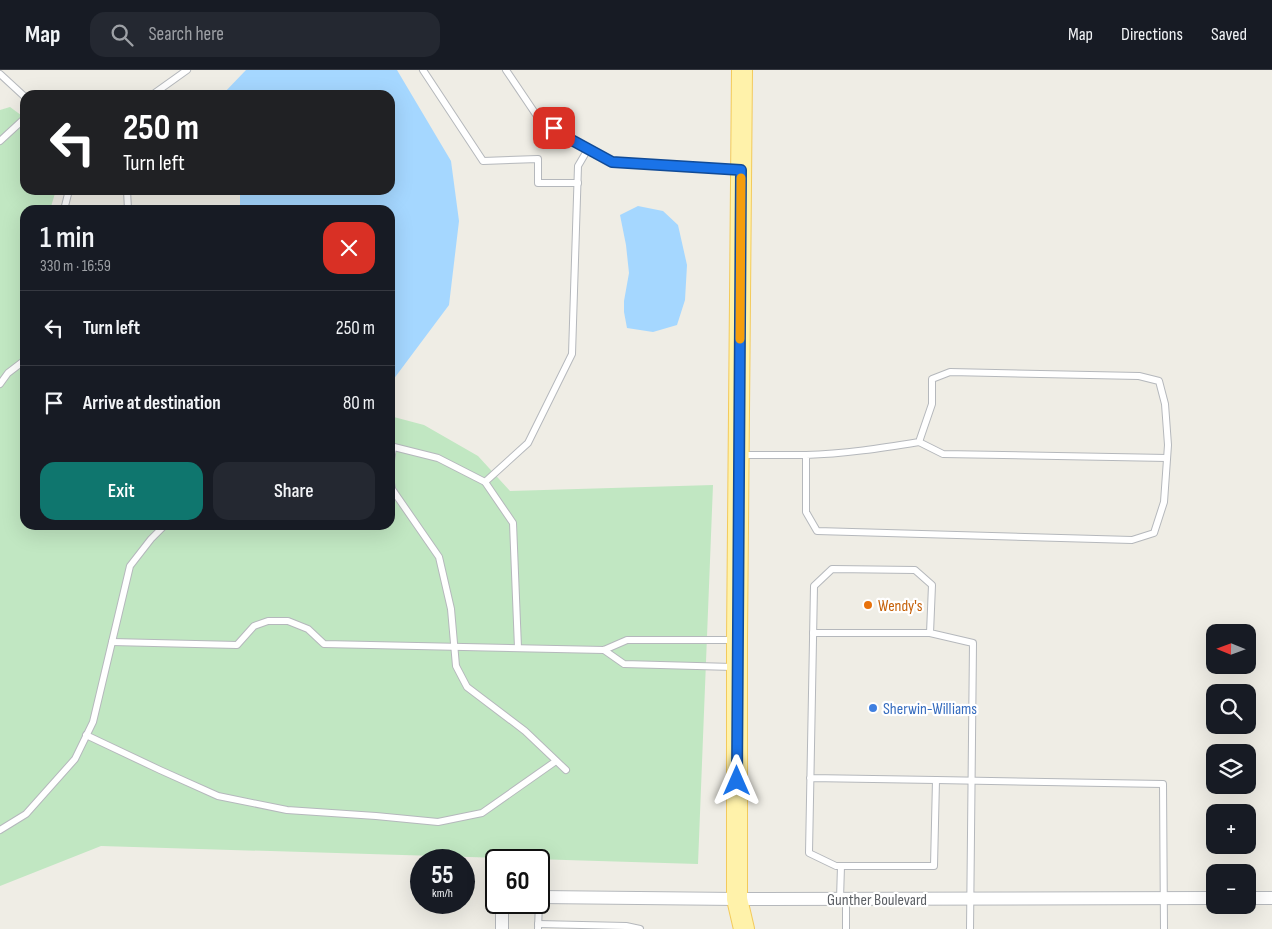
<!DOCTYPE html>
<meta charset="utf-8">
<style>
:root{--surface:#171b24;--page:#242831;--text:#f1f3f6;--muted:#9ea1a6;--line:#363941;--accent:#0f766e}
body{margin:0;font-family:"Sofia Sans Condensed",sans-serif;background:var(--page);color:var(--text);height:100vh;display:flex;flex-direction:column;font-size:19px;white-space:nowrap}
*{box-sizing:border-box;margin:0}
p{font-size:16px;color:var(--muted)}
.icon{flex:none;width:28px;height:28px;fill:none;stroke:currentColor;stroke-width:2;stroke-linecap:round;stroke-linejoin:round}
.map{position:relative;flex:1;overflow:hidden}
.sheet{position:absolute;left:20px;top:135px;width:375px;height:325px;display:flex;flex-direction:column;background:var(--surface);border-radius:15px;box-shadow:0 5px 20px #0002}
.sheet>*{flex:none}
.hud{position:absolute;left:20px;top:20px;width:375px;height:105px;border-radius:15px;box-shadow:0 5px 20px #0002;background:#202124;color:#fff;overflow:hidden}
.needle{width:32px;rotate:271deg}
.fabs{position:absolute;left:1206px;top:554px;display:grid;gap:10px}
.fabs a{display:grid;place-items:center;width:50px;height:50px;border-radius:10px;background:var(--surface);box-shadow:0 5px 20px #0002;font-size:25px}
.speed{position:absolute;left:410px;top:779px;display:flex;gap:10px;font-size:25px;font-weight:700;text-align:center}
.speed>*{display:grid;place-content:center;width:65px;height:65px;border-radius:50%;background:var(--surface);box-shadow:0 5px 20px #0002;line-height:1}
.speed small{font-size:12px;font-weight:400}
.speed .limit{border:2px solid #111;border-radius:8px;background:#fff;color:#111}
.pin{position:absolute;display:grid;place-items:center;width:42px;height:42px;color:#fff;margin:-21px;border-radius:10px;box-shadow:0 2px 8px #0006}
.me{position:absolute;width:55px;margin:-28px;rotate:0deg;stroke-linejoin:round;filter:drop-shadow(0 0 4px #0008)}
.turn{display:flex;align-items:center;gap:18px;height:105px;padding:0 20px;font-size:22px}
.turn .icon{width:65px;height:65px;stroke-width:2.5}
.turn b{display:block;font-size:35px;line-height:42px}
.round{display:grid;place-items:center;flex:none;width:52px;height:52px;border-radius:15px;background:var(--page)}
.headline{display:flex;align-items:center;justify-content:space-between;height:85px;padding:0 20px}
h1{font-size:30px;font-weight:600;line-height:38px}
.action{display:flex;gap:10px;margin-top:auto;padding:10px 20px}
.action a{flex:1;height:58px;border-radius:15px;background:var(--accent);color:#fff;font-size:20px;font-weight:600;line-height:58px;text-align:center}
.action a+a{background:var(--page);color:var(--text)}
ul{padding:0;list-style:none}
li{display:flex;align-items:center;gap:15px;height:75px;padding:0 20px;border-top:1px solid var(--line)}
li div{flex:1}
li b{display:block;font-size:19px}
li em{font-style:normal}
header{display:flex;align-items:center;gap:30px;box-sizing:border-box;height:70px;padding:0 25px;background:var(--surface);border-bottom:1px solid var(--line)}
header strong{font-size:24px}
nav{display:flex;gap:28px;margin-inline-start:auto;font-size:18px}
.search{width:350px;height:45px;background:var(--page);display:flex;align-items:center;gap:12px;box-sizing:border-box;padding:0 18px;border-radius:15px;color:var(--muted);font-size:19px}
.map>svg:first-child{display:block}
.green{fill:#c1e7c2}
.water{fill:#a5d7ff}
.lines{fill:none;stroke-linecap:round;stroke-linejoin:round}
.service-casing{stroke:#b5b8bc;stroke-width:8}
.minor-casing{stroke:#b5b8bc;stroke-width:14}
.primary-casing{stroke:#f3ca5b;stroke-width:22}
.service{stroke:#fff;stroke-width:6}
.minor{stroke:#fff;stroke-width:12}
.primary{stroke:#fff2aa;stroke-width:20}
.route-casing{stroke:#114b97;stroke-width:12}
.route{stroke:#1a73e8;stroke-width:9}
.slow{stroke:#f59e0b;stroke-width:9}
.food-dot{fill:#e8710a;stroke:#fff;stroke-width:2}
.shop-dot{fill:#3f7fe0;stroke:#fff;stroke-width:2}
.labels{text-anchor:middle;stroke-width:4.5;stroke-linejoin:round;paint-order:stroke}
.food-label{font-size:16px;fill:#c56008;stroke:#fff;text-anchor:start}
.shop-label{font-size:16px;fill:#366cbe;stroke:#fff;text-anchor:start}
.street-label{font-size:16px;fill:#5d6166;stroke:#fff}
</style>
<header>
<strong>Map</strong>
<div class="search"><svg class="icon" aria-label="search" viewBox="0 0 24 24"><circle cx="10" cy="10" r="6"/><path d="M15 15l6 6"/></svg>Search here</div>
<nav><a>Map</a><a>Directions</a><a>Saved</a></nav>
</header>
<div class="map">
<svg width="1272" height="859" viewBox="0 0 1272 859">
<rect width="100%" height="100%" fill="#efede5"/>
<!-- green -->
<path class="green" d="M10 37 25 48V120H56L50 140H25V455H390V346L424 355 478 386 510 421 713 415 698 794 101 776 0 816V40Z"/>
<!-- water -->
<g class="water">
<path d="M246 0H397L451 91 459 151 449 235 390 314V140H240V120H390V25H222Z"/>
<path d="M638 136 663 141 678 155 687 195 685 230 677 255 653 262 627 258 624 242V231L629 203 626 175 620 145Z"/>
</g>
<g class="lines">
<!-- service casing -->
<g class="service-casing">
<g id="service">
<path d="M423 0 483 91 538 89V113H578"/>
<path d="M506 0 539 49 568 68 612 92 740 100"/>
<path d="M0 4 25 27"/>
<path d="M152 25 187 0"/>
<path d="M0 71 25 48"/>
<path d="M127 120 128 140"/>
<path d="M64 140 69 120"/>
<path d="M0 314 8 303 25 290"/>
<path d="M919 372 943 384 1167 388"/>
<path d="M390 376 438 388 485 412 513 453 518 578"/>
<path d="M740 385H806C844 384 882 378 919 372L932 334V309L950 302 1139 306 1159 311 1165 334 1168 375 1164 432 1154 463 1132 470 817 461 806 442V385"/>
<path d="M390 398 393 377"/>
<path d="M390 407 392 419 439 487 451 539 456 596 467 617 525 661 566 700"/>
<path d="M485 412 528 373 572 284 578 96 588 79"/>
<path d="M813 563H930"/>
<path d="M112 572 237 575 254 556 268 551H288L308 559 324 574 604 580 627 570H734"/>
<path d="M604 580 624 594 733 597"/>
<path d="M86 665 160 700 218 726 287 740 376 746 438 752 482 743 556 691"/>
<path d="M810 708 936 710 934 796H836L809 783C810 694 813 605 814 516L832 499 915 500 932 515 930 563 973 573 970 859"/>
<path d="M936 710 1163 714 1164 859"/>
<path d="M0 760 26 744 75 689 93 652 130 496 151 469 165 455"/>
<path d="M840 829 841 796"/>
<path d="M538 854 626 856 640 859"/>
<path d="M538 859 539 832"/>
<path d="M846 859V829"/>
</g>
</g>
<!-- minor casing -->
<g class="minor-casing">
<g id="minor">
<path d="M539 827 737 829 1215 828"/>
<path d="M1248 828H1272"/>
<path d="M502 859V832"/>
</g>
</g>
<!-- primary casing -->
<g class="primary-casing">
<path id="primary" d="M742 0 737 570V829L744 859"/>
</g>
<!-- service -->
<use href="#service" class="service"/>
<!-- minor -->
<use href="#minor" class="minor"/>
<!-- primary -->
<use href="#primary" class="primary"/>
</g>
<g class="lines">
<!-- route casing -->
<g class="route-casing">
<path id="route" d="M554 58 568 68 612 92 741 100 737 711"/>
</g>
<!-- route -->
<use href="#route" class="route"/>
<!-- slow -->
<path class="slow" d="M740 269 741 108"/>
</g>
<!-- markers -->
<circle class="food-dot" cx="868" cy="535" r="5"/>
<circle class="shop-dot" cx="873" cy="638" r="5"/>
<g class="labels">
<!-- food labels -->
<g class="food-label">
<text x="878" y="541">Wendy's</text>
</g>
<!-- shop labels -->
<g class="shop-label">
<text x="883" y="644">Sherwin-Williams</text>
</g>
<!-- street labels -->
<g class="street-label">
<text x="877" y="835">Gunther Boulevard</text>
</g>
</g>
</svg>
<div class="fabs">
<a><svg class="needle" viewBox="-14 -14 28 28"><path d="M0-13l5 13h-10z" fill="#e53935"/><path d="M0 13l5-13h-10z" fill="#9ea1a6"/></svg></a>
<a><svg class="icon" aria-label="search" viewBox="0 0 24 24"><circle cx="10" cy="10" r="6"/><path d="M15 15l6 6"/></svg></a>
<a><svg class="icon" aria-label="layers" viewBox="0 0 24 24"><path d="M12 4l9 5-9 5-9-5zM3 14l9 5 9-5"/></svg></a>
<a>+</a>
<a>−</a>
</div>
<div class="speed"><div>55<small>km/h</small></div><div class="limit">60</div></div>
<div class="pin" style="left:554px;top:58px;background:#d93025"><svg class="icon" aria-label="arrive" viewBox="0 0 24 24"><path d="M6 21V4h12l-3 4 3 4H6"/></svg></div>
<svg class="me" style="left:737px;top:711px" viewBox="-20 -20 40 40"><path d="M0-17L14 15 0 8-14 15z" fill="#1a73e8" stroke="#fff" stroke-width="4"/></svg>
<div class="hud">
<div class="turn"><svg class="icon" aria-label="left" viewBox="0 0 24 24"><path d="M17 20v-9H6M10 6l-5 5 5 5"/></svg><div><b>250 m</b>Turn left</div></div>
</div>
<section class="sheet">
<div class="headline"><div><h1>1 min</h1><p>330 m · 16:59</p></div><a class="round" style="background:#d93025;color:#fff"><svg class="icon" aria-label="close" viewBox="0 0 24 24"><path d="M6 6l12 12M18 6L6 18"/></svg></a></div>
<ul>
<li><svg class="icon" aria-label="left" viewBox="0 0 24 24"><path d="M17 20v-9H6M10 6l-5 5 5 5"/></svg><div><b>Turn left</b></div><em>250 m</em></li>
<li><svg class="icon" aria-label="arrive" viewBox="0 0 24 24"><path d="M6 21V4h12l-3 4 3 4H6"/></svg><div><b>Arrive at destination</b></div><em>80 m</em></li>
</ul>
<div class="action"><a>Exit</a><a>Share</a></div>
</section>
</div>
